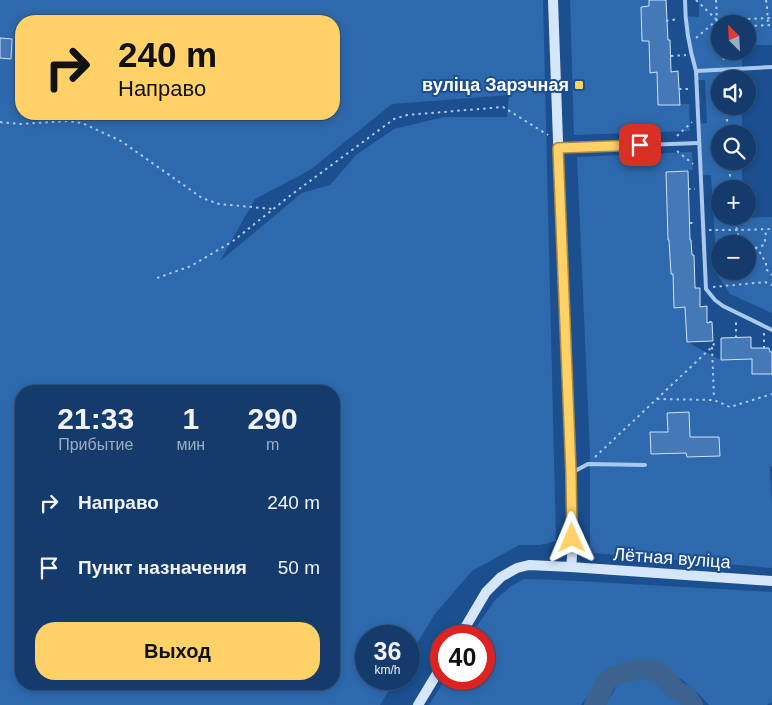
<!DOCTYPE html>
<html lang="ru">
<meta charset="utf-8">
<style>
:root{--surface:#143b6b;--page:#214673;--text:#f1f3f6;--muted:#9dadc1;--line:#33557e;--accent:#ffd166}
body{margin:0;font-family:Arial,sans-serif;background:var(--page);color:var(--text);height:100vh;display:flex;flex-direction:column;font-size:19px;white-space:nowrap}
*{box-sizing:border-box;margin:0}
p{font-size:16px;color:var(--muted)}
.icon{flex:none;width:28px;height:28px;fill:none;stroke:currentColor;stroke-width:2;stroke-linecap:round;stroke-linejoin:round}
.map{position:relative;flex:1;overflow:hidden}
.side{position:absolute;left:15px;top:385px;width:325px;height:305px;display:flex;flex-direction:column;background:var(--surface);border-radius:20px;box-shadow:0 2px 8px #0003,0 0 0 1px var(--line)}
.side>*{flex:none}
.guide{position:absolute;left:15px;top:15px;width:325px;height:105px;border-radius:20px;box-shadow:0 2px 8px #0003,0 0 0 1px var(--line);background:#ffd166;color:#111;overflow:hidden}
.needle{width:32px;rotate:336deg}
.buttons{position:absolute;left:711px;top:15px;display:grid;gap:10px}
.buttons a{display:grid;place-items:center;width:45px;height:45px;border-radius:50%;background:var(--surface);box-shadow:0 2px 8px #0003,0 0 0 1px var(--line);font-size:25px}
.speed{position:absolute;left:355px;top:625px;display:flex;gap:10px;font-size:25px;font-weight:700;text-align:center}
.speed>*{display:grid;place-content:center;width:65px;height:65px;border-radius:50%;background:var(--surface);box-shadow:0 2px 8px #0003,0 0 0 1px var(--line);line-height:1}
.speed small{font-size:12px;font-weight:400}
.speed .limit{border:8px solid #d22;background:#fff;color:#111}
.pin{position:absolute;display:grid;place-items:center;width:42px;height:42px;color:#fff;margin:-21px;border-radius:10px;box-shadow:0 2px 8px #0006}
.me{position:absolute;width:55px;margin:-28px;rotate:359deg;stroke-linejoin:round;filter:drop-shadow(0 0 4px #0008)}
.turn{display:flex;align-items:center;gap:18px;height:105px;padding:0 20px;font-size:22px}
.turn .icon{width:65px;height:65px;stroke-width:2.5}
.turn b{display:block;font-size:35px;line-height:42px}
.eta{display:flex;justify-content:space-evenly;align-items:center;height:85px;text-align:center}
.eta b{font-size:30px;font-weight:600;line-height:35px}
.primary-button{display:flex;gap:10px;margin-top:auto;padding:10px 20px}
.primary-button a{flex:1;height:58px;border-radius:20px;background:var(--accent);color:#111;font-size:20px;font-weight:600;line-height:58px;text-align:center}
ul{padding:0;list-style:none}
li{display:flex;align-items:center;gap:15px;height:65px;padding:0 20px}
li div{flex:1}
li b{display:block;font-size:19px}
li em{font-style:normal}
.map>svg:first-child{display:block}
.green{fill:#2e69ad;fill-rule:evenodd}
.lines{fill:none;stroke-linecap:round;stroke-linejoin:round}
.river{stroke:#3c6290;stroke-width:20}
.building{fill:#4478b7;stroke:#cfe3fa}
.path{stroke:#a9c9ee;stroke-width:2;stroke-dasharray:2.5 4;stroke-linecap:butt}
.lane{stroke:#a9c9ee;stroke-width:4}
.secondary{stroke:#d6e6fa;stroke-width:10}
.route-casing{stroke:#a68842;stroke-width:12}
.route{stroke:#ffd166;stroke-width:9}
.poi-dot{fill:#ffd166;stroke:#1b4f8f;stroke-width:2}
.labels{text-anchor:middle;stroke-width:4;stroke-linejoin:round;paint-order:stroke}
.poi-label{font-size:18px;font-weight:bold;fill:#fff;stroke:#1b4f8f;text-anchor:end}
.street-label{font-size:18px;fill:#fff;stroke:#1b4f8f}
</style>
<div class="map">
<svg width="772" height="705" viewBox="0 0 772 705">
<rect width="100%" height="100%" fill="#1b4f8f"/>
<!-- green -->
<g class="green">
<path d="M0 0H543L556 541 540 545H519L472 571 434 615 409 657V636H366V679H396L380 705H0ZM21 21H334V114H21ZM509 95 507 117H444L394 129 356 155 330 185 302 193 220 261 255 199 310 170 392 104ZM21 391H334V684H21Z"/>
<path d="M570 0H649V6L641 7 642 40 649 41 650 72H657L658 105 689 104 690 131 574 135Z"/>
<path d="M699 0H772V45H748V24H720V51H742V79H720V106H742V134H720V161H742V189H720V216H742L743 218 772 217V313L730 294 717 274 711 175H701L698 124 707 123 705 80H696L685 16 699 17ZM720 244H748V271H720Z"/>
<path d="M692 152 693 170 666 172 668 240H669L671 274H673L675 308 685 307 687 342 721 360 752 359V374H772V466L770 467 772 504V568L594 553 590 548V454L577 157Z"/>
<path d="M524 579 558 580 772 592V702L767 705H709L697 692 682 680 661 667 644 662 616 666 599 681 581 705H429L445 679H484V636H470L495 600 511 586Z"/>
<path d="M644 675 654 678 673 691 685 705H605L622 678Z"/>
</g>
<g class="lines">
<!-- river -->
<path class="river" d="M594 705 606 682 614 676 637 669 658 671 676 690 687 696 693 705"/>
</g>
<!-- building -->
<g class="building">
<path d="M649 0H666L668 40H670L671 72 678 71 680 105H658L657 72 650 73 649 41H642L641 7 649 6Z"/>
<path d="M0 38 12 39 11 59 0 58Z"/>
<path d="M688 171 690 240H691L692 255H694L695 288H700V307L707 306V323L712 322 713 341 687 342 685 307 674 308 673 274H671L669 240H668L666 172Z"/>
<path d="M751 337V348H769L770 352H772V374H752V359L721 360V338Z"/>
<path d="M689 412 690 437H719L720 456 687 457 686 453 651 454 650 432H668L667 413Z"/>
</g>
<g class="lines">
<!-- path -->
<g class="path">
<path d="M696 0 717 20"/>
<path d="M716 0 717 24 720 27"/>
<path d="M766 0 767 6 768 25"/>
<path d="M666 21 678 19"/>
<path d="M748 26 772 25"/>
<path d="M696 38 717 20 772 18"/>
<path d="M723 51 724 61"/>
<path d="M671 56 686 55"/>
<path d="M679 89H689"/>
<path d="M726 106 728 134"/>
<path d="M0 122 20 124 67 121 82 123 121 141 202 198 219 204 273 209"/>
<path d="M677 136 692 122"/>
<path d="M677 151 693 164"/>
<path d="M729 161 731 189"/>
<path d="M688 189H695"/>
<path d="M732 216 733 225 738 230 772 229"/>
<path d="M690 223H695"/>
<path d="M709 230H738V238L740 244"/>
<path d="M748 247 755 248 759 251 766 263V269L772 275"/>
<path d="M755 248 764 245 765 241 766 230"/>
<path d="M157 278 191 266 233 241 291 195 394 119 407 115 503 107 548 135"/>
<path d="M713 287 765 282 772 285"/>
<path d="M709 322H715"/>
<path d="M764 333V350"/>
<path d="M736 338V320"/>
<path d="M712 347 714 399"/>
<path d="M657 399 714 400 730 407 772 394"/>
<path d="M595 457 712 347 716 341"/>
</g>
<!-- lane -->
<g class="lane">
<path d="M685 0C685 25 689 47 696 71L706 289 715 300 723 306 772 330"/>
<path d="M696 71 772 67"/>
<path d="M559 148 699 143"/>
<path d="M573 472 588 464 645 465"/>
</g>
<!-- secondary -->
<g class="secondary">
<path d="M553 0 558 141 571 473 573 538 572 557 571 567"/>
<path d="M460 636 486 592 501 577 517 568 529 565 571 567 772 581"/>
<path d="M418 705 441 667"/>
</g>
</g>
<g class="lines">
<!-- route casing -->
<g class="route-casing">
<path id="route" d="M572 538 571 473 558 148 640 145"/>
</g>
<!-- route -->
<use href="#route" class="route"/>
</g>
<!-- markers -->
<rect class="poi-dot" x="574" y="80" width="10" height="10" rx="2.5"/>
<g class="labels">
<!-- poi labels -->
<g class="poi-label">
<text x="569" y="91">вуліца Зарэчная</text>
</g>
<!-- street labels -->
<g class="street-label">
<text transform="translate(672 558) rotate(4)" y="6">Лётная вуліца</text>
</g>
</g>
</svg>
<div class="buttons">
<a><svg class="needle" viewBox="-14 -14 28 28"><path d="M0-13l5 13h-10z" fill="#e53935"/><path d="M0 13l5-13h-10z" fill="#9dadc1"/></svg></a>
<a><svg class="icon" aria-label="sound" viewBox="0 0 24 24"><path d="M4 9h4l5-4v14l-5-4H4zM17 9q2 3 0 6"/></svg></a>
<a><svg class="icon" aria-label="search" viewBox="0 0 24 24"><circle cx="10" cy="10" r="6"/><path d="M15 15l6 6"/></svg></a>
<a>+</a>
<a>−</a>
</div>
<div class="speed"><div>36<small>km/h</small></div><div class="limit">40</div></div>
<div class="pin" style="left:640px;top:145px;background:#d93025"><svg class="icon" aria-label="arrive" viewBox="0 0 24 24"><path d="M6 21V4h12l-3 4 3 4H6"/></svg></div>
<svg class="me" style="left:572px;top:538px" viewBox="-20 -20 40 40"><path d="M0-17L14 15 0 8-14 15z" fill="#ffd166" stroke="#fff" stroke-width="4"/></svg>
<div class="guide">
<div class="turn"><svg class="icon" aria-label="right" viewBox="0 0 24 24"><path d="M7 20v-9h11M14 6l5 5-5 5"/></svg><div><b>240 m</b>Направо</div></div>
</div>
<section class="side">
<div class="eta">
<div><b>21:33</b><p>Прибытие</p></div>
<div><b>1</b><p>мин</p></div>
<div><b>290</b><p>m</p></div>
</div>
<ul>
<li><svg class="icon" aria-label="right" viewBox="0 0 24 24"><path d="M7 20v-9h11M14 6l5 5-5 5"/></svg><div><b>Направо</b></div><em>240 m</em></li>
<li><svg class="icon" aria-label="arrive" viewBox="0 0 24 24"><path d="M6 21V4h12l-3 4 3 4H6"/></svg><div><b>Пункт назначения</b></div><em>50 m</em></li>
</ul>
<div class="primary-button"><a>Выход</a></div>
</section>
</div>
